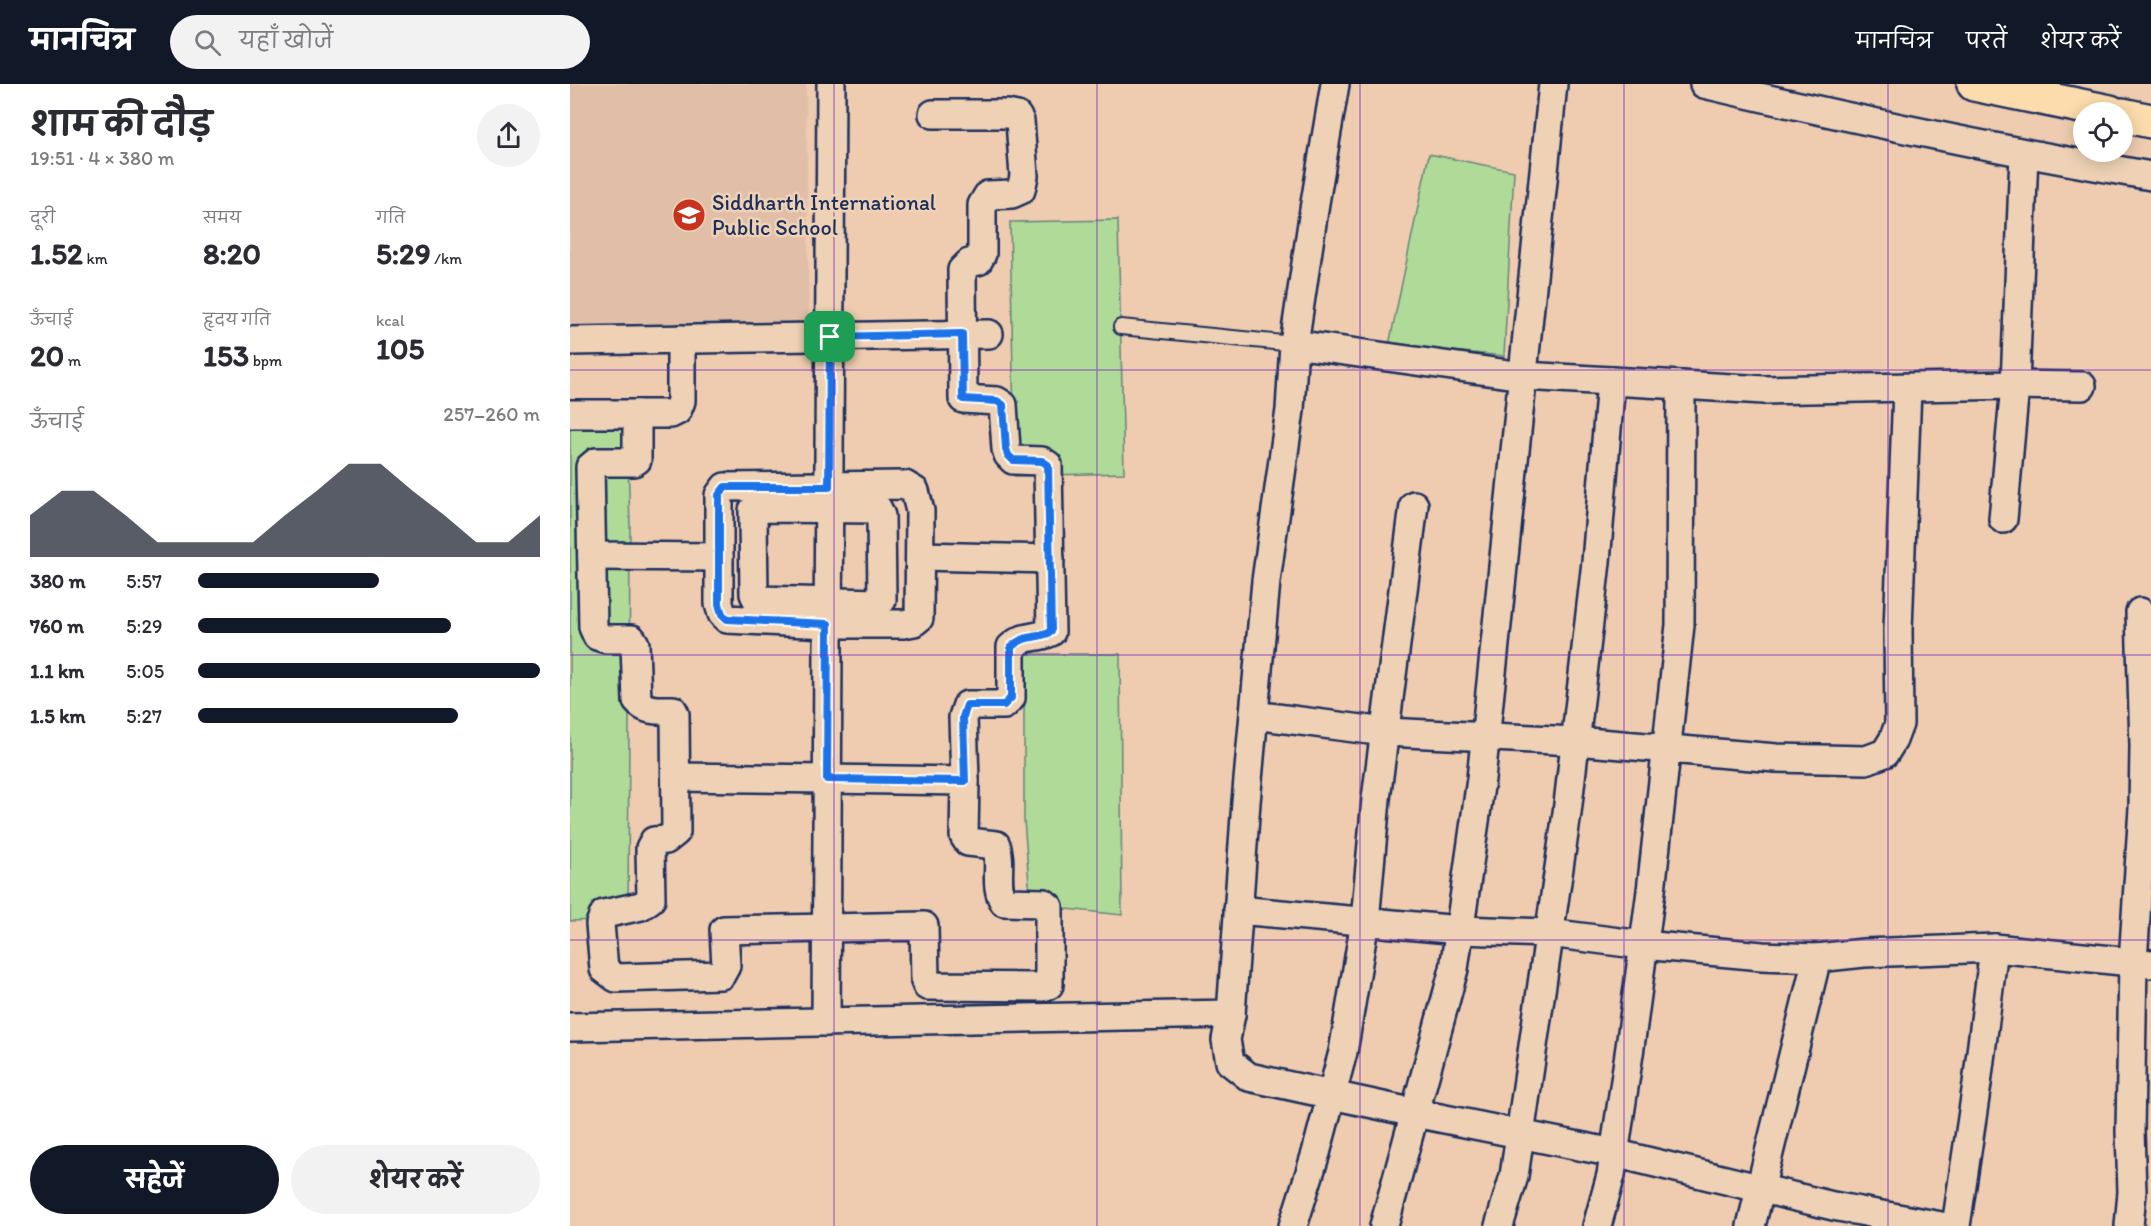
<!DOCTYPE html>
<html lang="hi">
<head>
<meta charset="utf-8">
<style>
	:root { --surface:#fff; --page:#f2f2f3; --text:#2b2b33; --muted:#7c7c81; --accent:#111827 }
	body { margin:0; font-family:Itim,"Playpen Sans Deva",sans-serif; background:var(--page); color:var(--text); height:100vh; display:flex; flex-direction:column; font-size:22px; white-space:nowrap }
	* { box-sizing:border-box; margin:0 }
	p { font-size:20px; color:var(--muted) }
	.icon { flex:none; width:33px; height:33px; fill:none; stroke:currentColor; stroke-width:2; stroke-linecap:round; stroke-linejoin:round }
	.map { position:relative; flex:1; overflow:hidden }
	.side { display:flex; flex-direction:column; background:var(--surface); width:570px }
	.side>* { flex:none }
	.tools { position:absolute; left:1503px; top:18px; display:grid; gap:12px }
	.tools a { display:grid; place-items:center; width:60px; height:60px; border-radius:50%; background:var(--surface); box-shadow:0 3px 15px #0003; font-size:30px }
	.pin { position:absolute; display:grid; place-items:center; width:51px; height:51px; color:#fff; margin:-26px; border-radius:12px; box-shadow:0 3px 9px #0006 }
	.round { display:grid; place-items:center; flex:none; width:63px; height:63px; border-radius:32px; background:var(--page) }
	.summary { display:flex; align-items:center; justify-content:space-between; height:102px; padding:0 30px }
	h1 { font-size:33px; font-weight:700; line-height:45px }
	.stats { display:grid; grid-template-columns:repeat(3,1fr); gap:9px; height:102px; padding:6px 30px }
	.stats div { display:grid; align-content:center }
	.stats b { font-size:30px; font-weight:700 }
	.stats small { font-size:16px; font-weight:400 }
	.stats p { font-size:16px }
	.chart { height:168px; padding:12px 30px }
	.chart p { display:flex; justify-content:space-between }
	.chart svg { width:100%; height:108px; margin-top:6px; fill:var(--accent); opacity:.7 }
	.cta { display:flex; gap:12px; margin-top:auto; padding:12px 30px }
	.cta a { flex:1; height:69px; border-radius:36px; background:var(--accent); color:#fff; font-size:24px; font-weight:700; line-height:69px; text-align:center }
	.cta a+a { background:var(--page); color:var(--text) }
	ul { padding:0 30px; list-style:none; font-size:20px }
	li { display:grid; grid-template-columns:96px 72px 1fr; align-items:center; height:45px }
	li i { height:15px; border-radius:8px; background:var(--accent) }
	header { display:flex; align-items:center; gap:36px; box-sizing:border-box; height:84px; padding:0 30px; background:var(--accent); color:#fff }
	header strong { font-size:28px }
	nav { display:flex; gap:33px; margin-inline-start:auto; font-size:21px }
	.search { width:420px; height:54px; background:var(--page); display:flex; align-items:center; gap:15px; box-sizing:border-box; padding:0 21px; border-radius:33px; color:var(--muted); font-size:22px }
	main { display:flex; flex:1; min-height:0 }
	.map>svg:first-child { display:block }
	.built { fill:#e1bea7 }
	.green { fill:#afda98; stroke:#65847b; stroke-width:1.5 }
	.lines { fill:none; stroke-linecap:round; stroke-linejoin:round }
	.service-casing { stroke:#1b2f5e; stroke-width:18 }
	.minor-casing { stroke:#1b2f5e; stroke-width:32 }
	.trunk-casing { stroke:#1b2f5e; stroke-width:38 }
	.service { stroke:#efd2b5; stroke-width:14 }
	.minor { stroke:#efd2b5; stroke-width:27 }
	.trunk { stroke:#fcdcac; stroke-width:33 }
	.route-casing { stroke:#fff; stroke-width:12 }
	.route { stroke:#1a73e8; stroke-width:8 }
	.grid { fill:none; stroke:#7b2cbf; stroke-width:1.5; stroke-opacity:0.55 }
	.labels { text-anchor:middle; dominant-baseline:central; stroke-width:5; stroke-linejoin:round; paint-order:stroke }
	.poi-label { font-size:22px; fill:#1b2f5e; stroke:#efd2b5; text-anchor:start }
</style>
</head>
<body>
<header>
<strong>मानचित्र</strong>
<div class="search"><svg class="icon" aria-label="search" viewBox="0 0 24 24"><circle cx="10" cy="10" r="6"/><path d="M15 15l6 6"/></svg>यहाँ खोजें</div>
<nav><a>मानचित्र</a><a>परतें</a><a>शेयर करें</a></nav>
</header>
<main>
<section class="side">
<div class="summary"><div><h1>शाम की दौड़</h1><p>19:51 · 4 × 380 m</p></div><a class="round"><svg class="icon" aria-label="share" viewBox="0 0 24 24"><path d="M12 15V3M7 8l5-5 5 5M5 13v7h14v-7"/></svg></a></div>
<div class="stats">
<div><p>दूरी</p><b>1.52<small> km</small></b></div>
<div><p>समय</p><b>8:20</b></div>
<div><p>गति</p><b>5:29<small> /km</small></b></div>
</div>
<div class="stats">
<div><p>ऊँचाई</p><b>20<small> m</small></b></div>
<div><p>हृदय गति</p><b>153<small> bpm</small></b></div>
<div><p>kcal</p><b>105</b></div>
</div>
<div class="chart"><p><span>ऊँचाई</span>257–260 m</p>
<svg viewBox="0 0 160 44" preserveAspectRatio="none"><path d="M0 44V27L10 17L20 17L30 27L40 38L50 38L60 38L70 38L80 27L90 17L100 6L110 6L120 17L130 27L140 38L150 38L160 27V44z"/></svg>
</div>
<ul>
<li><b>380 m</b>5:57<i style="width:53%"></i></li>
<li><b>760 m</b>5:29<i style="width:74%"></i></li>
<li><b>1.1 km</b>5:05<i style="width:100%"></i></li>
<li><b>1.5 km</b>5:27<i style="width:76%"></i></li>
</ul>
<div class="cta"><a>सहेजें</a><a>शेयर करें</a></div>
</section>
<div class="map">
<svg width="1581" height="1142" viewBox="0 0 1581 1142">
	<rect width="100%" height="100%" fill="#efccaf"/>
	<filter id="ink" filterUnits="userSpaceOnUse"><feTurbulence type="fractalNoise" baseFrequency=".0167" numOctaves="2"/><feDisplacementMap in="SourceGraphic" scale="12" xChannelSelector="R" yChannelSelector="G"/><feConvolveMatrix kernelMatrix="1 2 1 2 8 2 1 2 1" color-interpolation-filters="sRGB"/></filter>
	<g filter="url(#ink)">
		<polygon class="built" points="0,0 236,0 239,253 0,251"/>
		<g class="green">
			<polygon points="859,70 944,87 934,272 819,261"/>
			<polygon points="548,136 554,389 445,392 440,138"/>
			<polygon points="0,318 72,318 58,373 60,443 58,835 0,837"/>
			<polygon points="450,570 550,570 552,831 497,825 461,825 454,736 454,601"/>
		</g>
		<g class="lines">
			<g class="service-casing">
				<polyline id="service" points="551,243 724,260"/>
			</g>
			<g class="minor-casing">
				<g id="minor">
					<path d="M1134 0C1282 35 1431 66 1581 92"/>
					<polyline points="0,257 419,250"/>
					<polyline points="724,260 953,292 1111,301 1194,306 1445,301 1512,302"/>
					<polyline points="0,330 101,330 107,327 111,317 111,255"/>
					<path d="M67 330V376L64 378H26L20 383 23 543 27 552 36 555H62L65 560 67 617C76 628 91 626 103 626L105 630 106 748 96 756 84 757 80 764 81 815 71 822 34 830 30 840 34 885 46 894 151 891 156 882 154 846 354 842 355 897 357 902 473 903 479 901V823L474 819 434 818C423 801 433 779 426 761L398 758 394 752 395 697"/>
					<polygon points="335,401 345,407 350,427 349,534 344,538 333,540 258,540 157,535 152,530 149,520 149,411 155,403"/>
					<polygon points="189,424 308,425 311,432 312,516 308,519 187,516 184,510 183,433 183,426"/>
					<polyline points="1433,435 1445,301 1454,70"/>
					<polyline points="22,472 149,473"/>
					<polyline points="350,472 480,475"/>
					<polyline points="684,631 815,648 1005,657 1206,674 1296,676 1315,669 1323,656 1329,640 1328,546 1337,304"/>
					<path d="M106 693 395 697 393 633 397 621H434L441 614V563C457 549 464 556 481 548L478 381 472 377 443 376 438 371 436 365 433 321 427 317 393 315 392 186 399 179 408 177 412 170V121L418 111 442 110 451 106 454 92 450 37 447 32 437 30H363"/>
					<polyline points="668,826 890,846 979,849 1073,861 1192,872 1247,874"/>
					<polyline points="661,930 656,956 660,978 679,993 845,1029 1044,1069 1263,1122 1371,1142"/>
					<polyline points="256,938 261,0"/>
					<polyline points="0,943 661,930 676,718 696,497 720,326 724,260 745,119 765,0"/>
					<polyline points="723,1142 746,1069 773,968 795,837 806,715 844,421"/>
					<polyline points="814,1142 884,885 911,695 983,0"/>
					<polyline points="929,1142 944,1092 997,729 1026,478 1041,297"/>
					<polyline points="1027,1142 1041,1091 1060,963 1081,807 1110,541 1111,301"/>
					<polyline points="1181,1142 1247,874 1294,869 1424,864 1581,880"/>
					<polyline points="1386,1142 1407,1000 1424,864"/>
					<polyline points="1559,1142 1562,1108 1560,1047 1563,878 1573,724 1574,662 1570,528"/>
				</g>
			</g>
			<g class="trunk-casing">
				<g id="trunk">
					<polyline points="1404,0 1540,28"/>
					<polyline points="1552,31 1581,37"/>
				</g>
			</g>
			<use href="#service" class="service"/>
			<use href="#minor" class="minor"/>
			<use href="#trunk" class="trunk"/>
		</g>
	</g>
	<g class="lines" filter="url(#ink)">
		<g class="route-casing">
			<path id="route" d="M392 250 393 315 427 317 433 321 436 365 438 371 443 376 472 377 478 381 481 548C464 556 457 549 441 563V614L434 621H397L393 633 395 697 257 695 258 540 157 535 152 530 149 520V411L155 403H259L260 253Z"/>
		</g>
		<use href="#route" class="route"/>
	</g>
	<path class="grid" d="M264 0V1142M527 0V1142M790 0V1142M1054 0V1142M1318 0V1142M0 286H1581M0 571H1581M0 856H1581"/>
	<defs>
		<g id="school-disc" transform="scale(1.725)"><circle r="9.5" fill="#c8321e" stroke="#efd2b5"/><path d="M0-5L7-2L0 1L-7-2ZM-4 1L0 2.5L4 1V4Q0 6-4 4Z" fill="#fff"/></g>
	</defs>
	<g fill-rule="evenodd">
		<use href="#school-disc" x="119" y="131"/>
	</g>
	<g class="labels">
		<g class="poi-label">
			<text x="142" y="118">Siddharth International<tspan x="142" dy="25">Public School</tspan></text>
		</g>
	</g>
</svg>
<div class="tools">
<a><svg class="icon" aria-label="locate" viewBox="0 0 24 24"><circle cx="12" cy="12" r="6"/><path d="M12 2v4M12 18v4M2 12h4M18 12h4"/></svg></a>
</div>
<div class="pin" style="left:260px;top:253px;background:#1e9e55"><svg class="icon" aria-label="arrive" viewBox="0 0 24 24"><path d="M6 21V4h12l-3 4 3 4H6"/></svg></div>
</div>
</main>
</body>
</html>
